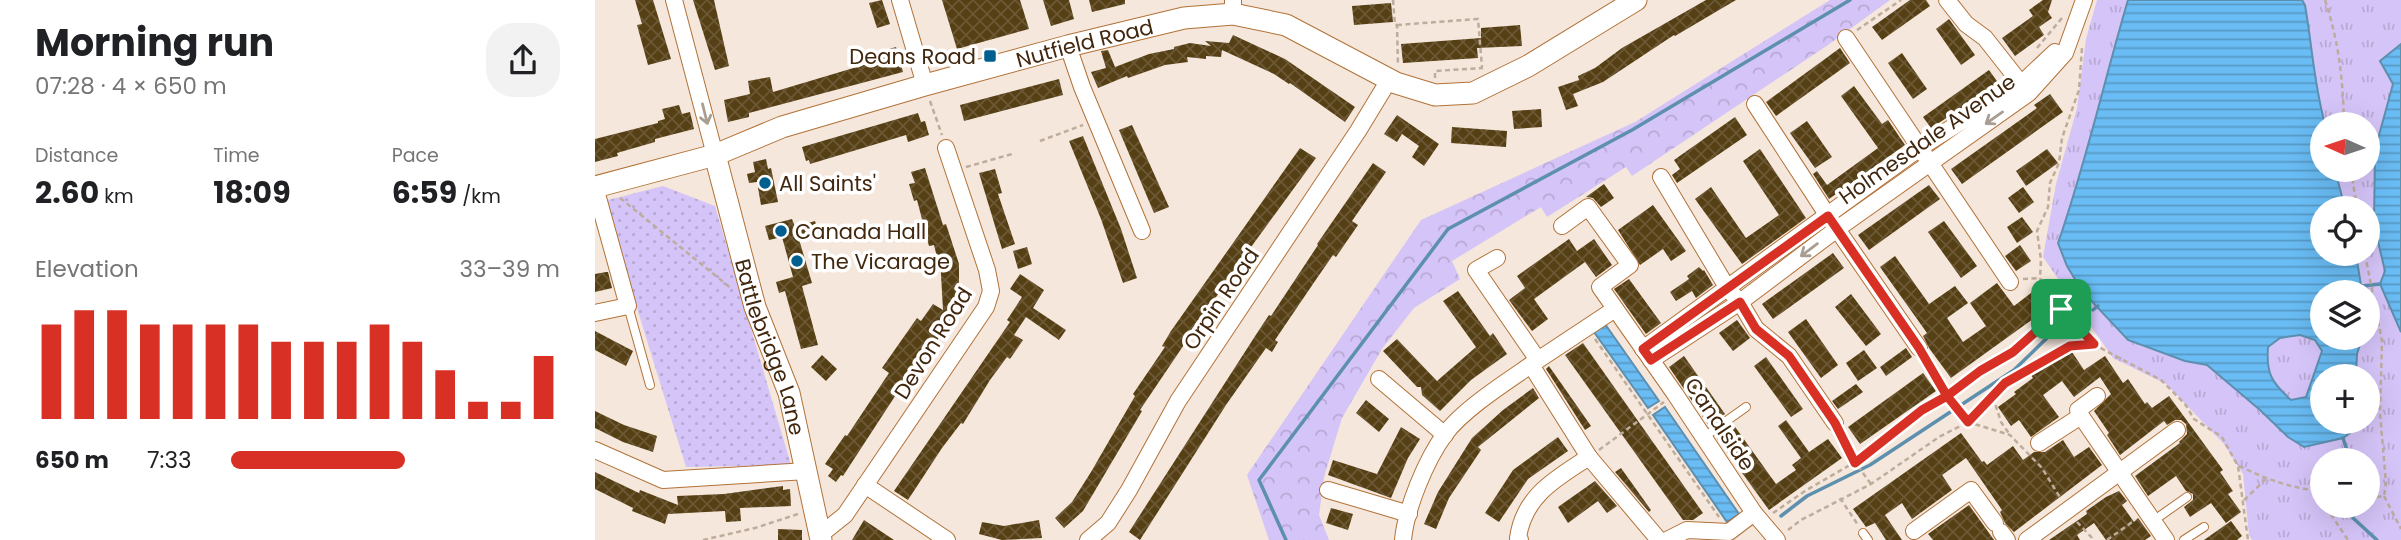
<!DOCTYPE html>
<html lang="en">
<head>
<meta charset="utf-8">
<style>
	:root { --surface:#fff; --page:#f2f2f2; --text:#202124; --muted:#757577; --accent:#d93025 }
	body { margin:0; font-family:Poppins,sans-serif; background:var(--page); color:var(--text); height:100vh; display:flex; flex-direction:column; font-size:26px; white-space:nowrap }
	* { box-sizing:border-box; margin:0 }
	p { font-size:23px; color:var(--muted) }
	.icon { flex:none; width:38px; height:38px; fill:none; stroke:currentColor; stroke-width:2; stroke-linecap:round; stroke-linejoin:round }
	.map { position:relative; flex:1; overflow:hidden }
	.panel { display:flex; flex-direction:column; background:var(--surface); width:595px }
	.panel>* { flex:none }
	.needle { width:46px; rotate:273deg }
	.controls { position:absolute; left:1715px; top:112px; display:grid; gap:14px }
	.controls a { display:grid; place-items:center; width:70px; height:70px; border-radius:50%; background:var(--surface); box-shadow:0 7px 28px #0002; font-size:35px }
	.pin { position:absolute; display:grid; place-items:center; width:60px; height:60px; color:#fff; margin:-30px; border-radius:14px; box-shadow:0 4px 10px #0006 }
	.round { display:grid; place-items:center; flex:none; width:74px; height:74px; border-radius:28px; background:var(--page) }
	.summary { display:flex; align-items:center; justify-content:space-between; height:119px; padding:0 35px }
	h1 { font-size:38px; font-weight:700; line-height:52px }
	.figures { display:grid; grid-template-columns:repeat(3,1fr); gap:10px; height:119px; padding:7px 35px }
	.figures div { display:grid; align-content:center }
	.figures b { font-size:30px; font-weight:700 }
	.figures small { font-size:19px; font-weight:400 }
	.figures p { font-size:19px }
	.chart { height:196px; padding:14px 35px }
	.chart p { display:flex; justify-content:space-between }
	.chart svg { width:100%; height:126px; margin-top:7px; stroke:var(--accent); stroke-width:6 }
	ul { padding:0 35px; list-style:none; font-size:23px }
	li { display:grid; grid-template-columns:112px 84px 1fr; align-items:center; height:52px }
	li i { height:18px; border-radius:9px; background:var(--accent) }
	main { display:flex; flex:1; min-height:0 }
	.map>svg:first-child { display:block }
	.grass { fill:url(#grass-dots) }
	.forest { fill:url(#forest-crowns) }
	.park { fill:url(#park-tufts); fill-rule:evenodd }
	.water { fill:url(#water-rules); stroke:#5d8faf; stroke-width:2; fill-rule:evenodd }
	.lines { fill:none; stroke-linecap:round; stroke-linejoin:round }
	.stream { stroke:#5d8faf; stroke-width:3.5 }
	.building { fill:url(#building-cross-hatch) }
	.lane-casing { stroke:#b27238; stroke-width:10 }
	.street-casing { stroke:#b27238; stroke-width:18 }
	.secondary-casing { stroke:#b27238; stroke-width:23 }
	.path { stroke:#beac9d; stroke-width:2.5; stroke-dasharray:5 3.5; stroke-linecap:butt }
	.lane { stroke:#fff; stroke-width:8 }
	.street { stroke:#fff; stroke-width:16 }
	.secondary { stroke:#fff; stroke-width:21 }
	.oneway { stroke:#aa9e93 }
	.route-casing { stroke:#fff; stroke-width:14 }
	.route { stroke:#d93025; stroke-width:9 }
	.poi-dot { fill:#005f8f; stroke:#fff; stroke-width:2.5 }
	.labels { text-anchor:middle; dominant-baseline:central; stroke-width:7; stroke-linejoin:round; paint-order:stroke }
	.street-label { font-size:21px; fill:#42270f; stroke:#fff }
	.poi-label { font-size:21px; fill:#42270f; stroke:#fff; text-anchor:start }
</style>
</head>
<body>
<main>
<section class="panel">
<div class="summary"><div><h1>Morning run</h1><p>07:28 · 4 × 650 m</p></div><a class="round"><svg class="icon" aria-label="share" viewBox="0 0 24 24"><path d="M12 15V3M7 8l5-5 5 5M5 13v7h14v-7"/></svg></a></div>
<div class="figures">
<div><p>Distance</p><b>2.60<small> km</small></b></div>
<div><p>Time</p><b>18:09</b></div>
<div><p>Pace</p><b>6:59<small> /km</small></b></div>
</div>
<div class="chart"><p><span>Elevation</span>33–39 m</p>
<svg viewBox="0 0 160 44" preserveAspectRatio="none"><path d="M5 44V11M15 44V6M25 44V6M35 44V11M45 44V11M55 44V11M65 44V11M75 44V17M85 44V17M95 44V17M105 44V11M115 44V17M125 44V27M135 44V38M145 44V38M155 44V22"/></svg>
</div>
<ul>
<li><b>650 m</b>7:33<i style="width:53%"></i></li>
</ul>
</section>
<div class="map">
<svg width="1806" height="540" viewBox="0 0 1806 540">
	<defs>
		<pattern id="grass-dots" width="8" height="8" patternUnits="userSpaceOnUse" patternTransform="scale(1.75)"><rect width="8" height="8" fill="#d5c4f8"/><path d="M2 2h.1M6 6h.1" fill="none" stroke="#b8a8d3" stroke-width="1.8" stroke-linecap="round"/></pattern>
		<pattern id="forest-crowns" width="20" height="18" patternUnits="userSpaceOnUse" patternTransform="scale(1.75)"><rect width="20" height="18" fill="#d5c4f8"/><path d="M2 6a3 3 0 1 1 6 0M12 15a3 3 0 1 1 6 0" fill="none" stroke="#b8a8d3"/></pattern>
		<pattern id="park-tufts" width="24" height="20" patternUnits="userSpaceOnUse" patternTransform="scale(1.75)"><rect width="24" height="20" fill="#d5c4f8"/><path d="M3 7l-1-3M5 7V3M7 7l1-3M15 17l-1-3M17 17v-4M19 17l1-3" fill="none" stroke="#b8a8d3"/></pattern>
		<pattern id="water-rules" width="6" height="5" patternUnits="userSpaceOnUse" patternTransform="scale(1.75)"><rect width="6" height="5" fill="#69bcf4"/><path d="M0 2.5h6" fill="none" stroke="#5899c4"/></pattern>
		<pattern id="building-cross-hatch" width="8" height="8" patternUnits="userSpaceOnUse" patternTransform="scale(1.75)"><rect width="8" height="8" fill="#553f14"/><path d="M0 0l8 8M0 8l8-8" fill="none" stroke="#6c5835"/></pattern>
	</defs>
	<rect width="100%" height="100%" fill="#f5e7db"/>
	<polygon class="grass" points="68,186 120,206 196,465 91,467 9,201"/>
	<polygon class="forest" points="1235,0 1295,0 1233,45 1037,176 1031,167 952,217 946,207 857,261 865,279 819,308 787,349 747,418 729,477 724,515 734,540 674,540 652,475 826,220 1040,122"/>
	<path class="park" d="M1502 0H1806V540H1657L1654 535 1648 474 1629 444 1571 384 1518 358 1448 257 1461 184 1482 108 1491 39ZM1727 124H1773V170H1727ZM1727 208H1773V254H1727ZM1727 292H1773V338H1727ZM1727 376H1773V422H1727ZM1727 460H1773V506H1727Z"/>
	<g class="water">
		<path d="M1533 0H1707L1710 5C1717 45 1719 85 1730 124H1727V170H1740L1750 208H1727V254H1761L1767 292H1727V338H1767L1762 354 1761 376H1727V422H1762V428L1748 438 1709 447 1693 437 1665 410 1612 365 1590 361 1533 340 1487 291 1472 266 1463 243C1491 163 1509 81 1533 0ZM1705 335 1720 340 1727 351 1711 397 1696 400C1676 382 1671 373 1673 347L1685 338Z"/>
		<polygon points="1806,44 1806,332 1785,284 1790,271 1779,225 1780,150 1798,84 1785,61"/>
		<polygon points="1010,324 1064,401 1053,408 999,332"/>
		<polygon points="1070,407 1144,514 1132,522 1058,415"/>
	</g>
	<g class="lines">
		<g class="stream">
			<polyline points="1767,286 1785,284"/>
			<polyline points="1498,310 1503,306"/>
			<polyline points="1748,438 1755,460"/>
			<polyline points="1758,506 1758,518 1782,540"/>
			<polyline points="1186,516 1212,496 1275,465 1419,370 1453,337 1471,325"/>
			<polyline points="691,540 664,480 853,229 1037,130 1255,0"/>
		</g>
	</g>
	<g class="building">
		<polygon points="40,0 58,0 76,59 53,65 42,25 47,24"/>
		<polygon points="98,0 119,0 134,66 120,70"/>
		<polygon points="287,0 295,24 282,28 274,3"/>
		<polygon points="347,0 425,0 434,29 362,49"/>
		<polygon points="448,0 474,0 479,19 456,26"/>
		<polygon points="494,0 530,0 530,4 497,12"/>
		<polygon points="1111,0 1141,0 1080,36 1079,35 1008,82 978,94 983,106 971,110 963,87 984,80 983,76 1000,68 1027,48"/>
		<polygon points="1315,0 1331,0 1335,6 1287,40 1277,27"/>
		<polygon points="1448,0 1457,0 1453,12 1457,18 1444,27 1449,35 1420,56 1407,38 1438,16 1434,10"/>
		<polygon points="796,3 798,22 759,25 757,6"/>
		<polygon points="1354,19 1380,55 1366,65 1341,29"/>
		<polygon points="925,25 927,46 882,48 883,58 808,63 806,44 886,38 886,28"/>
		<polygon points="638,35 690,59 760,107 750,122 695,83 694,84 679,74 627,50 626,57 611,56 611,59 592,57 593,62 570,65 533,78 532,76 503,88 496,72 511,68 506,51 513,50 520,67 554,54 579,49 579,47 595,43 616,46 610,41 634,43"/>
		<polygon points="301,47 308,72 154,113 154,117 133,122 129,100 155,94 153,81 175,77 178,92 282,61 280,53"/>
		<polygon points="1245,48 1255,63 1181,116 1171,102"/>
		<polygon points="1307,53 1332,89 1318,99 1293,63"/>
		<polygon points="1394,70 1404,84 1336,128 1328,117"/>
		<polygon points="464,79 468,95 369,121 365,105"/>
		<polygon points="1259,86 1287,124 1293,120 1310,145 1234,199 1218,174 1222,171 1232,185 1283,148 1246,96"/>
		<polygon points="1455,94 1468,112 1367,184 1356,169 1442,108 1439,105"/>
		<polygon points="84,105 87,114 95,112 99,129 60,139 60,142 22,153 23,156 0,162 0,139 63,123 63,121 70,119 67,109"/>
		<polygon points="946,109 947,127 919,129 917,111"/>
		<polygon points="323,113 326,122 330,121 334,135 313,142 311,135 215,164 214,160 211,161 207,147"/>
		<polygon points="802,115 844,144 829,166 817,157 824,146 807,134 802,142 789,134"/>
		<polygon points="1140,117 1152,135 1082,183 1077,175 1085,169 1079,160"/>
		<polygon points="1212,121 1237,157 1220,168 1195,133"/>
		<polygon points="537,125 574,207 559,213 524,130"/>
		<polygon points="857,127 912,131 911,147 856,143"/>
		<polygon points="488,136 526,229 542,278 528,283 506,219 474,141"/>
		<polygon points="705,148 721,158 640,269 545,410 547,411 488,511 469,528 460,518 477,502 496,472 540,396 538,394 570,347 567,346 576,331"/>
		<polygon points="1165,149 1211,218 1147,264 1100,199 1116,187 1151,238 1184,215 1148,161"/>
		<polygon points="1452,149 1463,163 1431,186 1421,171"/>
		<polygon points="171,159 173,169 176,168 183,202 166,205 162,182 154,183 152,174 160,172 158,162"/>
		<polygon points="778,163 791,172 757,221 763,225 741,257 738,255 720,281 680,340 683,342 677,352 671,348 631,405 545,540 534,532 664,330 674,315 676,316 723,245 722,244"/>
		<polygon points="330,168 348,225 351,224 364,264 364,291 368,292 365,307 359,305 352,335 348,335 348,331 311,390 306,387 248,476 246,475 241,482 233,476 238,469 230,464 250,435 252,436 294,373 287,368 322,318 326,321 338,304 348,310 345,257 342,257 339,245 334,246 322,200 319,201 314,184 320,183 316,172"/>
		<polygon points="400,169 407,193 403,194 420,244 407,249 384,173"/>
		<polygon points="1009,184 1019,198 1006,207 998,198 991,197"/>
		<polygon points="1334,185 1345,199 1274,250 1263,235"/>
		<polygon points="1428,187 1439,202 1424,213 1413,198"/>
		<polygon points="1058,205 1091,251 1076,261 1068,249 1045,265 1023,230"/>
		<polygon points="1427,217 1438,232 1422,243 1412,227"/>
		<polygon points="197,219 200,227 220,221 223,231 203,236 217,283 207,286 223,345 206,349 190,291 184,293 181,282 198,277 187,237 174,240 170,226"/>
		<polygon points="1349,221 1382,266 1366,278 1333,232"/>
		<polygon points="974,239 982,251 999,239 1017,265 1001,277 990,262 939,299 953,319 937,331 914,300 930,288 922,276"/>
		<polygon points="1425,245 1436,261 1421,271 1410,256"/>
		<polygon points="432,247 437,264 423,269 418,251"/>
		<polygon points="1238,253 1249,268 1178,319 1167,304"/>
		<polygon points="1300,256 1334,304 1360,286 1373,303 1352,318 1368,342 1391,326 1375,303 1402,283 1419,306 1436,293 1449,311 1356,378 1334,348 1328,336 1332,333 1285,267"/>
		<polygon points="1104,267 1108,271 1109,270 1118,285 1101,298 1097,291 1081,301 1075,292 1094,279 1092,276"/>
		<polygon points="11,272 13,272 17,288 0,292 0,274"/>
		<polygon points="425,274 449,290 438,308 471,330 464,340 431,317 419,335 428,340 415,359 412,357 395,380 368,424 366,423 347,448 313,500 299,491 415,322 412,320 427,297 415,289"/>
		<polygon points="1034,279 1066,323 1051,334 1019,289"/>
		<polygon points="863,291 895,336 898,333 912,354 876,380 845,411 827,395 826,387 822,387 788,351 802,339 842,381 881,347 848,301"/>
		<polygon points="1256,294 1286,334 1271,346 1240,307"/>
		<polygon points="1211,319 1243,365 1226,378 1193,332"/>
		<polygon points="1142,320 1155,338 1138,351 1124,333"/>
		<polygon points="0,331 38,351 31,366 0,350"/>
		<polygon points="988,343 1108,513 1098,520 1088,520 970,355"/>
		<polygon points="1311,348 1317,357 1291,376 1285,367"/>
		<polygon points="1475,349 1489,370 1510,356 1528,383 1533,379 1550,404 1552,402 1557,408 1574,396 1628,470 1625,472 1638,491 1633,494 1646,512 1631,523 1616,503 1595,517 1589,507 1598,500 1598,494 1591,491 1581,476 1553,496 1540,476 1585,443 1584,442 1592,434 1591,424 1586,420 1580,420 1572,425 1569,421 1525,455 1512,435 1514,433 1499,411 1516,394 1505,377 1479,397 1467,381 1448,395 1464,417 1436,437 1424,420 1416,426 1403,407 1421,394 1419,392 1438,378 1436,375"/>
		<polygon points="1269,350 1282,368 1263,381 1251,363"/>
		<polygon points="227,355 242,369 231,381 216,367"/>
		<polygon points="1089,356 1130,414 1114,426 1074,367"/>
		<polygon points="1171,357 1208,409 1196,417 1159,366"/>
		<polygon points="954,366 996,426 990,430 951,369"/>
		<polygon points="1328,373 1341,391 1265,444 1253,427"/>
		<polygon points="1261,384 1268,392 1243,409 1237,401"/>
		<polygon points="938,388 944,398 883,447 886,450 854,498 841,529 829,524 843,492 877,438 908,410"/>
		<polygon points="771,400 794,419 784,432 761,413"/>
		<polygon points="0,411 29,425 62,436 58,452 28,442 0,428"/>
		<polygon points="1191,420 1214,452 1233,439 1247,458 1174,510 1121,437 1138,424 1181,484 1201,470 1197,465 1206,458 1183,426"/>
		<polygon points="806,427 825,439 813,458 796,498 733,475 738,460 782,474"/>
		<polygon points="1366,433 1387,462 1389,461 1392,465 1418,446 1428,460 1439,452 1450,452 1468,440 1479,457 1494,447 1507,465 1419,532 1410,523 1405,512 1407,510 1371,458 1347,475 1357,490 1317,519 1307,503 1290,515 1307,540 1291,540 1280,523 1271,527 1258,509"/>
		<polygon points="963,437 973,451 933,479 904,522 890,513 918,470"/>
		<polygon points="1026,468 1056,510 1054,512 1020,472"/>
		<polygon points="0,472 44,493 45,490 83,505 82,496 129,494 188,486 188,490 195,489 196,506 145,508 146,521 131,522 130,511 73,514 70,524 37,511 38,508 0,489"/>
		<polygon points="1000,481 1022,506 1012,513 1003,501 973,523 963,507"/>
		<polygon points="1524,491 1532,501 1527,505 1539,522 1543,518 1556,536 1550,540 1511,540 1499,523 1482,535 1485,540 1454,540 1492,514 1491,511 1511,497"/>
		<polygon points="1374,505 1399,540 1338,540 1333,534"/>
		<polygon points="736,508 758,514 753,530 731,523"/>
		<polygon points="269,520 299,540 257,540"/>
		<polygon points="444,520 447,538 407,540 384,534 387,522 409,526"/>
		<polygon points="1636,521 1647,536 1642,540 1609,540"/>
		<polygon points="183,529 207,530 207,540 183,540"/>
	</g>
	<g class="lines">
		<g class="lane-casing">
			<g id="lane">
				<polyline points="33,306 55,385"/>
				<polyline points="1109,437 1151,407"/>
				<polyline points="1558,521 1592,497"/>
				<polyline points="1268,533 1273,540"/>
				<polyline points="1589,540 1609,527"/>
			</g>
		</g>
		<g class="street-casing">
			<g id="street">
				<polyline points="79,0 120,155"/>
				<polyline points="305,0 330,85"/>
				<polyline points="638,0 638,14"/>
				<polyline points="1352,0 1371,24 1390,38 1431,90"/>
				<polyline points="1251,38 1415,282"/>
				<polyline points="473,46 487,87 547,231"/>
				<polyline points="1160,104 1233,216 1324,348"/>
				<polyline points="1066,177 1133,289 1145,302 1161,329 1194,356 1240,423"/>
				<polyline points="967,226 993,207 1035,265 1005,287 1080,394 1159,513 1182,540"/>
				<polyline points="902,258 881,270 943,360 1020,309"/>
				<polyline points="0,313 33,306 0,187"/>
				<polyline points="1048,349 1326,147 1426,84 1460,52"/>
				<polyline points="1056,360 1145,302 1242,229 1434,93 1470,53 1489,0"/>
				<polyline points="936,365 994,457 1064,540"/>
				<polyline points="784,379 850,435"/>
				<polyline points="1486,416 1483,410 1502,396"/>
				<polyline points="1444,443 1486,416 1571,540"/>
				<polyline points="0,450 68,480 212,471"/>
				<polyline points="270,485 352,540"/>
				<polyline points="733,490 814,514"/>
				<polyline points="1319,531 1376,490 1400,523"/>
				<polyline points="1406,532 1412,540"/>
				<polyline points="225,535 250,515 391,307 396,291 392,270 351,148"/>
				<polyline points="493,540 513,523 534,490 583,401 763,131 794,80"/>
				<path d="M808 540C811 508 831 460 850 434 869 408 916 379 943 360"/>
				<path d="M925 540 923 538C929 495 962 478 994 457"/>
				<polyline points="1072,540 1092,530 1134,532 1159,513"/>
				<polyline points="1432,540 1582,430"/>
			</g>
		</g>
		<g class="secondary-casing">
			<g id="secondary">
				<path id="s1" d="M120 155 160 307 194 393 226 540"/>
				<path id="s2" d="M0 187 120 155 187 127 330 85 473 46 589 18 638 14 691 25 801 83 840 95 878 93 933 66 1041 0"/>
			</g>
		</g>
		<g class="path">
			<polyline points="798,0 800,25 802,25 803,66"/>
			<path d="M1730 0C1744 43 1748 79 1749 124"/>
			<polyline points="802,25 883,19 887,67"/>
			<polyline points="1262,30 1306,0"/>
			<polyline points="1442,48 1467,18"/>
			<polyline points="840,78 840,71 888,68"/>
			<polyline points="335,101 347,135"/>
			<polyline points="445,141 488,125"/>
			<polyline points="371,167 417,154"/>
			<polyline points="1756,170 1762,208"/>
			<polyline points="25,198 137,289"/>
			<polyline points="1770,254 1787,341 1785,413 1791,483 1789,496 1773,498"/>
			<polyline points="1428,279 1445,278"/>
			<polyline points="1000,339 1124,517"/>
			<polyline points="1498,344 1566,380 1590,404 1599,419 1627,437 1643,466 1653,540"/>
			<polyline points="1330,358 1352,396 1373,422 1415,435 1447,468 1466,499"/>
			<polyline points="1398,397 1406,422 1415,435"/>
			<polyline points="1247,436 1260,462 1276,484"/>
			<polyline points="1004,450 1069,402"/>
			<path d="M1644 466C1671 479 1698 489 1727 491"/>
			<polyline points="1789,496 1806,529"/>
			<polyline points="1245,498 1263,525"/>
			<polyline points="1649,500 1671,479"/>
			<polyline points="1735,506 1735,513 1753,540"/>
			<polyline points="1178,513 1210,491 1260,462 1327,410 1352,396 1385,371 1418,352 1466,309"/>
			<polyline points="1482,522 1499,540"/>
			<polyline points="1193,530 1206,520 1276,484 1344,437 1373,422 1411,383 1475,346 1498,344 1450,290 1445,278 1446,260 1442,231 1453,207 1455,183 1464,163 1467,138 1484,90 1487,48"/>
			<polyline points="108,540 160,528 203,514"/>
			<polyline points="1512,540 1540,520"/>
		</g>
		<use href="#lane" class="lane"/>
		<use href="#street" class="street"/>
		<use href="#secondary" class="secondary"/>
	</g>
	<defs><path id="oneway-shaft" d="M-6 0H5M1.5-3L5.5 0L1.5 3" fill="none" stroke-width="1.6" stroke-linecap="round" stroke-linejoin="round" transform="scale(1.75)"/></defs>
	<g class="oneway">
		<use href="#oneway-shaft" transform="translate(110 114) rotate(76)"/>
		<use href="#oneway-shaft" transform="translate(1399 118) rotate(145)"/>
		<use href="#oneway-shaft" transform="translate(1214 250) rotate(143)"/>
	</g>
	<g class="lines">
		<g class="route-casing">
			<polyline id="route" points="1466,309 1418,352 1385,371 1352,396 1327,410 1260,463 1240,423 1194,356 1161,329 1145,302 1056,360 1048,349 1233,216 1324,348 1352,396 1373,422 1410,383 1475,346 1499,344 1466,309"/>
		</g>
		<use href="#route" class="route"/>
	</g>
	<g class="poi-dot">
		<rect x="388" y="49" width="14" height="14" rx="3.5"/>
		<circle cx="170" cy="183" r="7"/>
		<circle cx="186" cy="231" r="7"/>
		<circle cx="202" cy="261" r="7"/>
	</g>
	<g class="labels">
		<g class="street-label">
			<text stroke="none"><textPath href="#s2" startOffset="511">Nutfield Road</textPath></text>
			<text transform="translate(1332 139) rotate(-35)">Holmesdale Avenue</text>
			<text transform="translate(626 299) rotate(-56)">Orpin Road</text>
			<text transform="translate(338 343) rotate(-58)">Devon Road</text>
			<text stroke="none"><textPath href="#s1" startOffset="200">Battlebridge Lane</textPath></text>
			<text transform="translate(1125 424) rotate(56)">Canalside</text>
		</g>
		<g class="poi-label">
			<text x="381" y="56" text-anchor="end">Deans Road</text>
			<text x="184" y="183">All Saints'</text>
			<text x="200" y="231">Canada Hall</text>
			<text x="216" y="261">The Vicarage</text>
		</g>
	</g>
</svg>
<div class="controls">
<a><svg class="needle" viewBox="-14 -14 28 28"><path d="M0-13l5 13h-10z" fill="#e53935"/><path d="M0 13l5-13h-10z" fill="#757577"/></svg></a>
<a><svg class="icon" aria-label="locate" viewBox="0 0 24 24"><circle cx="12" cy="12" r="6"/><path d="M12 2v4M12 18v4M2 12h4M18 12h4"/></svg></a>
<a><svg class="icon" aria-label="layers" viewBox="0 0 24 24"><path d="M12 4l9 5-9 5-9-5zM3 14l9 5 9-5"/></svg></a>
<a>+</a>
<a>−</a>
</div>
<div class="pin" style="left:1466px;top:309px;background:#1e9e55"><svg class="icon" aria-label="arrive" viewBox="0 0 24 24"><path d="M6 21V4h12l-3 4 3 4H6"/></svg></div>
</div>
</main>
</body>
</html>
